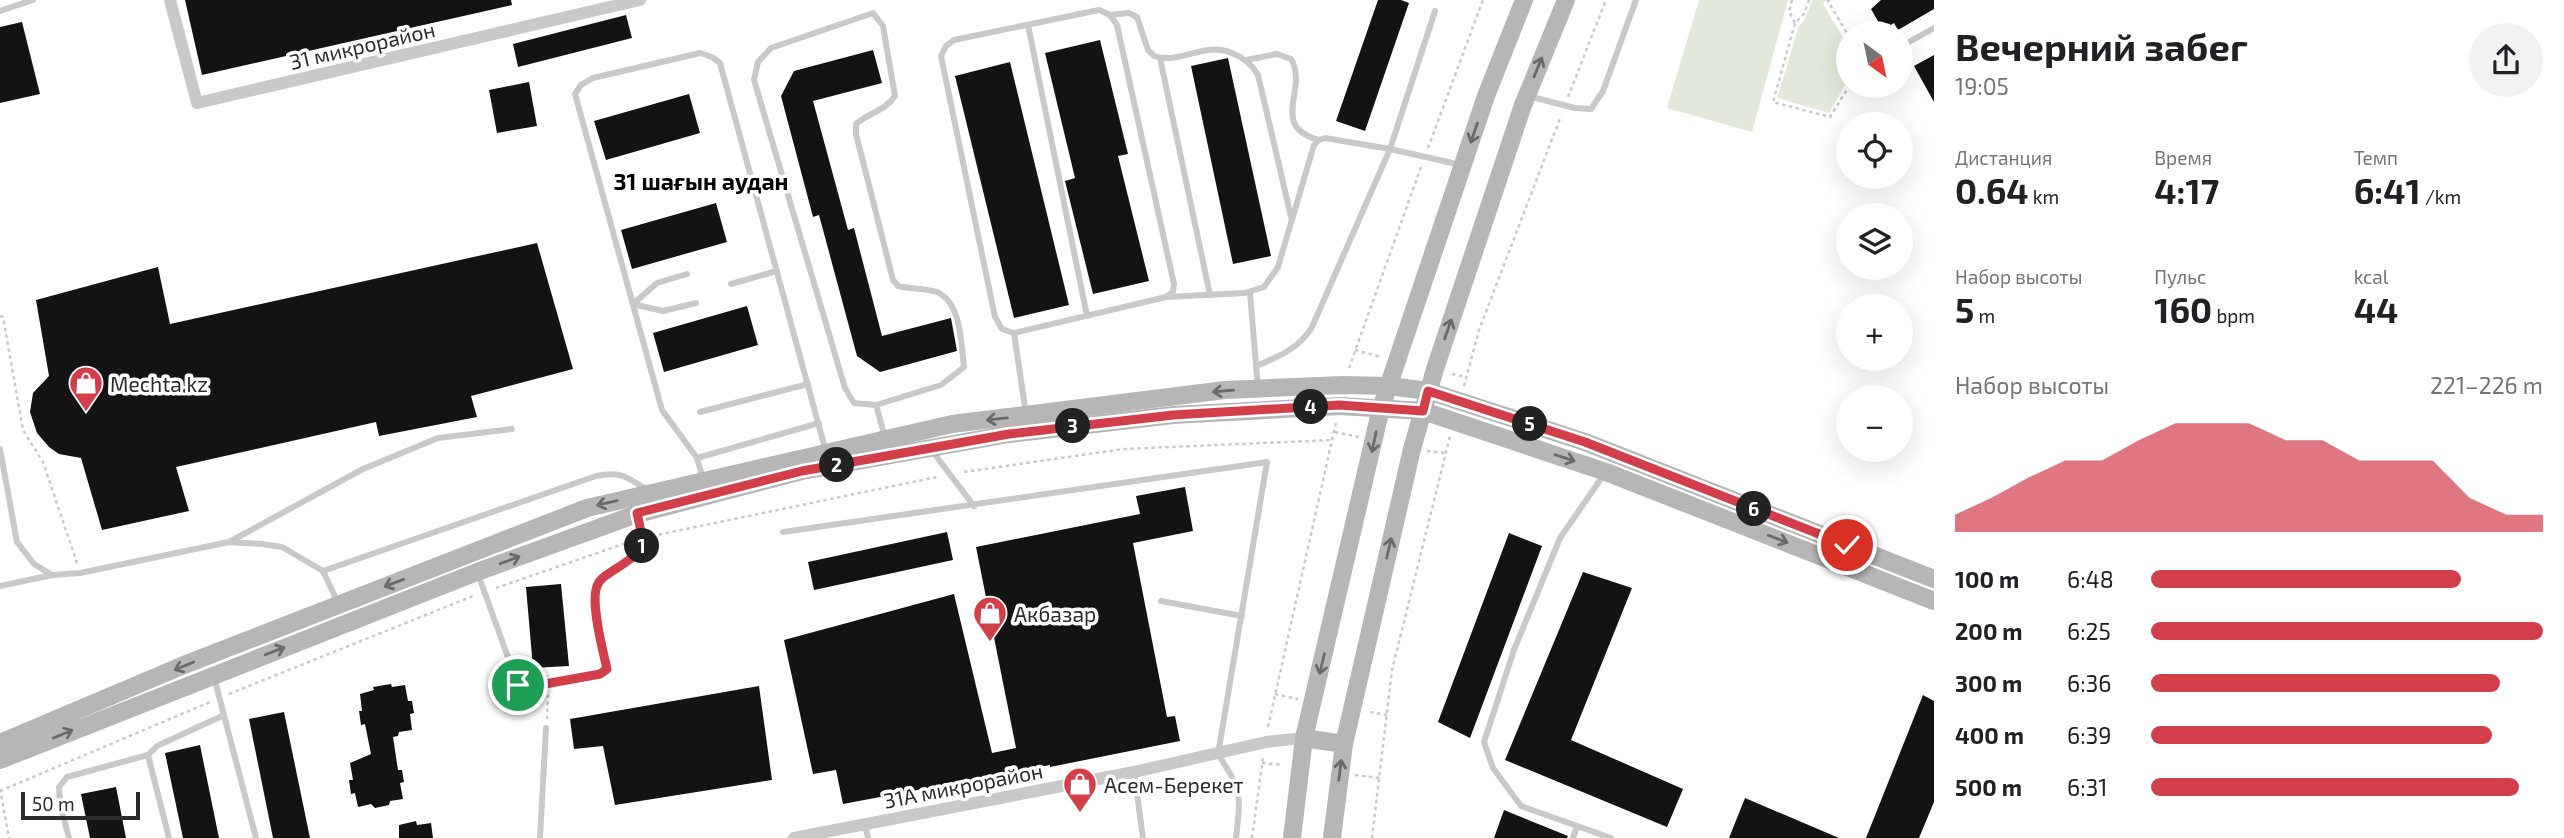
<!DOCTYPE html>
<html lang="ru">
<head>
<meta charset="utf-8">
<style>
	:root { --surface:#fff; --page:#f2f2f2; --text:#202124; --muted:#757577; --accent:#d33e4b }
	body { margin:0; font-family:"Exo 2",sans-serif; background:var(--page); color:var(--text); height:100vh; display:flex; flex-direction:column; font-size:26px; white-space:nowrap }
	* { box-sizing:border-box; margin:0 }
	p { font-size:23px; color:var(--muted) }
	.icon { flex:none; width:38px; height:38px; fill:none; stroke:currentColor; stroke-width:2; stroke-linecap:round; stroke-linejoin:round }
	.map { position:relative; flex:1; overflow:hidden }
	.panel { display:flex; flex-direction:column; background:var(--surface); width:630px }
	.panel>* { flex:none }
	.needle { width:46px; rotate:147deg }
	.buttons { position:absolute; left:1836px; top:21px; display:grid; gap:14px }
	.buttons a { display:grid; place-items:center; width:77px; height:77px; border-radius:50%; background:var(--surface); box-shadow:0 7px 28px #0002; font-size:35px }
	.scale { position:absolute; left:21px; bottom:18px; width:119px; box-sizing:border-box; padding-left:7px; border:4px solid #2c2c2c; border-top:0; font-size:19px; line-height:24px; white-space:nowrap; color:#2c2c2c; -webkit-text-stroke:5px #fff; paint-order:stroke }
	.pin { position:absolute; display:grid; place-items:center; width:60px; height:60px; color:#fff; margin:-30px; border:4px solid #fff; border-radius:50%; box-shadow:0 2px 7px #0007 }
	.km { position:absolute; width:35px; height:35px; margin:-18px; border-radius:50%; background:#222; color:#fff; font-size:19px; line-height:35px; text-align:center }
	.round { display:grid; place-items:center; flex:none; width:74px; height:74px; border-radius:37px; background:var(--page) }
	.headline { display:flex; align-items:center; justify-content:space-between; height:119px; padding:0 21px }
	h1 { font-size:38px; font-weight:700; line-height:52px }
	.metrics { display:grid; grid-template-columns:repeat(3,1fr); gap:10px; height:119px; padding:7px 21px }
	.metrics div { display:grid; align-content:center }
	.metrics b { font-size:35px; font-weight:700 }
	.metrics small { font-size:19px; font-weight:400 }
	.metrics p { font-size:19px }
	.chart { height:196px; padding:14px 21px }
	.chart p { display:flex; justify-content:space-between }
	.chart svg { width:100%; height:126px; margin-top:7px; fill:var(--accent); opacity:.7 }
	ul { padding:0 21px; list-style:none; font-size:23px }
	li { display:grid; grid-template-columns:112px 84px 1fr; align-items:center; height:52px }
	li i { height:18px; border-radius:9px; background:var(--accent) }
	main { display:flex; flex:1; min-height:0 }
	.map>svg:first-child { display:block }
	.green { fill:#e2e9db }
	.building { fill:#131313 }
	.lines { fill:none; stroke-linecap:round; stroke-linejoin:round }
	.path { stroke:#c9c9c9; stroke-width:2.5; stroke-dasharray:3.5 3.5; stroke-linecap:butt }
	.lane { stroke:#c9c9c9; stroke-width:6 }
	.street { stroke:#c9c9c9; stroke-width:12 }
	.secondary { stroke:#b6b6b6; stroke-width:18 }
	.oneway { stroke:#6a6a6a }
	.route-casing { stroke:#fff; stroke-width:14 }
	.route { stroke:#d33e4b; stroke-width:9 }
	.labels { text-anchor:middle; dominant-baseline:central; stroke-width:7; stroke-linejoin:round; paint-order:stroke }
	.street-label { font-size:21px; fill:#2c2c2c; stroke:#fff }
	.poi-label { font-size:21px; fill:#2c2c2c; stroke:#fff; text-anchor:start }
	.neighbourhood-label { font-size:23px; font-weight:bold; fill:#000; stroke:#fff }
</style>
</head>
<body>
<main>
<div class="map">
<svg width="1934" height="838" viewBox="0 0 1934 838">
	<rect width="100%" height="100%" fill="#fff"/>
	<g class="green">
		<polygon points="1699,0 1788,0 1752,132 1667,108"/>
		<polygon points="1813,0 1827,0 1823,4 1848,46 1848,80 1829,113 1777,98 1799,26 1804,20"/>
	</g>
	<g class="building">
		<polygon points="185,0 511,0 512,5 202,75"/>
		<polygon points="1378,0 1401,0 1409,3 1365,131 1336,121"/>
		<polygon points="1881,0 1934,0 1934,9 1898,30 1894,23 1883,30 1871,9"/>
		<polygon points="626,15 632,38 518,67 513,44"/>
		<polygon points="22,22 40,94 0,103 0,27"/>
		<polygon points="1100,40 1128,154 1118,156 1149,281 1093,294 1065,181 1075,178 1045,53"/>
		<polygon points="873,50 882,83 813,101 848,230 854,228 882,336 951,318 957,351 880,372 857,356 819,215 813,217 781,96 794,71"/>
		<polygon points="1934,55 1934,102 1914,66"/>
		<polygon points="1228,58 1271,256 1233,264 1191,66"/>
		<polygon points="1010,62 1069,305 1014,318 955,76"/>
		<polygon points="529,82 537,126 497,133 489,90"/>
		<polygon points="689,94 700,133 606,160 594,121"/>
		<polygon points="716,203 727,242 632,269 621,230"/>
		<polygon points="537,243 573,369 471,396 477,417 379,436 376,422 176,467 189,511 102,530 81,458 59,454 49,447 37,433 30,412 33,393 49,376 36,300 158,267 170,324"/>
		<polygon points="747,306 758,345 664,372 653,333"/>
		<polygon points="1185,487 1193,531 1133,543 1167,717 1175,716 1180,741 1050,767 1050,765 843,804 836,770 813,774 784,640 954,594 992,753 1016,748 976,547 1140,514 1136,496"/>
		<polygon points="947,532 953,560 814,590 808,562"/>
		<polygon points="1509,533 1542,546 1470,738 1438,722"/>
		<polygon points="1583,572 1632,588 1571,740 1683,789 1667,827 1505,760"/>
		<polygon points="561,584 569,666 533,668 526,587"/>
		<polygon points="391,684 392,687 405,685 408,701 412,701 414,713 410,714 412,730 399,732 398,736 393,737 398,770 402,770 404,782 400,783 403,799 390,801 389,805 375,808 371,804 358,807 355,793 351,794 349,780 353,780 350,763 371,754 365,724 361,725 359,711 362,711 360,694 374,690 373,687"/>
		<polygon points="759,686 772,780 615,805 603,746 574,749 570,719"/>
		<polygon points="1923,695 1934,701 1934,802 1919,838 1866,838"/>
		<polygon points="284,712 310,838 273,838 249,719"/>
		<polygon points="200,745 219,838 183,838 165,753"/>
		<polygon points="116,787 126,838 90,838 81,794"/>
		<polygon points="1745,798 1839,838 1729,838"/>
		<polygon points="1504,810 1568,836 1567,838 1494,838"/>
		<polygon points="416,821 417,825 431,823 433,838 399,838 399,825"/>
	</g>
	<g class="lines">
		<g class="path">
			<polyline points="1792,0 1789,11 1795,23"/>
			<polyline points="1809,0 1804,14 1795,23 1773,102 1830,117 1849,86"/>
			<polyline points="1830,0 1828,1 1848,35"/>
			<polyline points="1568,97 1606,0"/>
			<polyline points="1428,148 1483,0"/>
			<polyline points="0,316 3,317 23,430 43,462 77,563"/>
			<polyline points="1355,350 1381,357"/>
			<polyline points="1349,368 1421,167"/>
			<polyline points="1452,374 1466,377"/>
			<polyline points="1464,386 1479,330 1561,116"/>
			<polyline points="1335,432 1359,437"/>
			<polyline points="1427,451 1445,453"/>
			<polyline points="964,472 1124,449 1333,440"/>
			<polyline points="652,536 937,477"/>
			<polyline points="496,588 632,541"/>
			<polyline points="229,694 473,596"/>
			<polyline points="1275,694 1298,699"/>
			<polyline points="1370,712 1387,715"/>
			<polyline points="547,719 548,694"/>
			<polyline points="1268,727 1336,422"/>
			<polyline points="1262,763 1283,765"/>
			<polyline points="1355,775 1380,778"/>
			<polyline points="0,789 9,838"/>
			<polyline points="0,791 210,702"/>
			<polyline points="1252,838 1263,757"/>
			<polyline points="1372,838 1392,670 1450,436"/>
		</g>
		<g class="lane">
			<polygon points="1099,10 1110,15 1117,25 1174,284 1173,292 1166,297 1014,333 1002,329 995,317 941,56 946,46 954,40"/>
			<polyline points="0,11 33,0"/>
			<path d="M873 13 883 26 895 96C885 111 868 113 856 124V134L893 280 898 286C910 289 926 288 937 292 962 303 961 345 964 367L941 385 876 405 854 403 845 388 754 80 758 62 771 48Z"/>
			<path d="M1110 15 1129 13 1137 17 1148 50 1154 56C1180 65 1204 41 1232 53 1244 58 1252 64 1258 75L1292 221"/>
			<polyline points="1028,25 1087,316"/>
			<polyline points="1900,47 1934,28"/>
			<polyline points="1160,58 1210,295"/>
			<path d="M1246 60 1277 54 1291 59C1309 89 1268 126 1319 140"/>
			<polyline points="1528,96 1575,108 1591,109 1603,91 1636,0"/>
			<polyline points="687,274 657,283 633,304 663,311 696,303"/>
			<polyline points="731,284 777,271"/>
			<polyline points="1250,293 1258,388"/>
			<polyline points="1167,297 1245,293 1264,287 1278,267 1314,145 1319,140 1325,138 1390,149 1461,165"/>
			<polyline points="1014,333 1026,414"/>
			<path d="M1256 366C1278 357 1300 348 1312 327L1390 149 1435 11"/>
			<polyline points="876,405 885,437"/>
			<polyline points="700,412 808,384"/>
			<polyline points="0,449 17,542 34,564 52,575"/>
			<polyline points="933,452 974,506"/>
			<polyline points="697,458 819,423"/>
			<polyline points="1605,473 1560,538 1514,650 1484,742 1493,768 1521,806 1611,838"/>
			<polyline points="703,479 697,458 662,410 575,94 581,85 593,78 700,53 712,57 720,63 826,452"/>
			<path d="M783 532 1267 462 1218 754C1242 792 1241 794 1236 838"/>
			<polyline points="231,541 363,469 438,438 512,429"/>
			<path d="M323 571 596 476C621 471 627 477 647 490"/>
			<path d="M478 574 518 685 523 688 599 674 607 669C603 649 591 606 596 588 603 565 644 566 643 538 642 531 639 523 638 516"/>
			<polyline points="0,586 52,575 80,573 229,542 262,544 282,547 323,571 338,603"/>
			<polyline points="1161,601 1242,616"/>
			<polyline points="214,677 256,838"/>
			<polyline points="1134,772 1143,838"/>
			<polyline points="865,825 868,838"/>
			<polyline points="69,838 60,804 59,787 67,777 148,755"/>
			<polyline points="169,838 148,755 157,746 224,715"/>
			<polyline points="540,838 546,728"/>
			<polyline points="1573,838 1577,826"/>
		</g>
		<g class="street">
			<polyline points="170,0 197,103 640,0"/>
			<polyline points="794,838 1134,772 1266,742 1304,738"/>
		</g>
		<g class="secondary">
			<polyline points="1304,738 1344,744"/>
			<polyline points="0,743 184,665 587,508 952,424 1225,390 1343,385 1389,386 1428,391 1585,442 1934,579"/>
			<polyline points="0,760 477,572 637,514 802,471 1009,434 1173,415 1340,406 1423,411 1606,472 1934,601"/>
			<polyline points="1292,838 1304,738 1381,408 1486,96 1524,0"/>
			<polyline points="1332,838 1344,744 1412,449 1435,369 1523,105 1566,0"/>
		</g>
	</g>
	<defs><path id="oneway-shaft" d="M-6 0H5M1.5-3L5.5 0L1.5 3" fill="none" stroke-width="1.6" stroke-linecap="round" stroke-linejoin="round" transform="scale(1.75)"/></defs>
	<g class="oneway">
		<use href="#oneway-shaft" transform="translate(1538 67) rotate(-68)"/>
		<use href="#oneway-shaft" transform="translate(1474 133) rotate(109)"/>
		<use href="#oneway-shaft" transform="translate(1448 329) rotate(-71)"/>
		<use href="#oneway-shaft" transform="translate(1223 391) rotate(175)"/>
		<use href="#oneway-shaft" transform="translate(997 419) rotate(174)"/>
		<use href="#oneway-shaft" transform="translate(1374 442) rotate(102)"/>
		<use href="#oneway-shaft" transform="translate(1565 458) rotate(18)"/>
		<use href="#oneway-shaft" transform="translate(607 503) rotate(167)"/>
		<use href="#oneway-shaft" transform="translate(1778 539) rotate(21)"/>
		<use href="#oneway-shaft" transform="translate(1389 548) rotate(-77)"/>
		<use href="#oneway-shaft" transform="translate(510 560) rotate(-21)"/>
		<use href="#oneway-shaft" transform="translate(394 583) rotate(159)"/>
		<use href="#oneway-shaft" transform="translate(275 651) rotate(-21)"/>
		<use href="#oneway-shaft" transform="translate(1322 664) rotate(103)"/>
		<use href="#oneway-shaft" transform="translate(184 666) rotate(158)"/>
		<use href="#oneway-shaft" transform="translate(63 734) rotate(-22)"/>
		<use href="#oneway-shaft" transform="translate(1340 770) rotate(-83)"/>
	</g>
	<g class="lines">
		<g class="route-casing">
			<path id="route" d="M518 685 523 688 600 674 607 669C603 651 589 599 598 584 601 577 608 574 614 570 644 551 645 547 637 513L802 471 1009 434 1173 415 1339 405 1423 411 1428 391 1585 442 1847 545"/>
		</g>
		<use href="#route" class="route"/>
	</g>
	<defs>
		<g id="shop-pin" transform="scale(1.75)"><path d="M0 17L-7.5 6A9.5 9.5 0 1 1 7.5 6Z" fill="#d33e4b" stroke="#fff"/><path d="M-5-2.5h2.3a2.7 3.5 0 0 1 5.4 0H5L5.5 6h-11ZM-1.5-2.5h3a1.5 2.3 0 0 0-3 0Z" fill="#fff"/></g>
	</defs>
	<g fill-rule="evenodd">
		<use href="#shop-pin" x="86" y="383"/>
		<use href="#shop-pin" x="990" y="613"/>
		<use href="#shop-pin" x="1080" y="784"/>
	</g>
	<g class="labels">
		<g class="street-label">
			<text transform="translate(362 45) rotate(-13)">31 микрорайон</text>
			<text transform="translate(963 785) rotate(-11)">31А микрорайон</text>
		</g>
		<g class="poi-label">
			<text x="110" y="383">Mechta.kz</text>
			<text x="1014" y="613">Акбазар</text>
			<text x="1104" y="784">Асем-Берекет</text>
		</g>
		<g class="neighbourhood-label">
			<text x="701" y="181">31 шағын аудан</text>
		</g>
	</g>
</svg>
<div class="buttons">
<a><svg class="needle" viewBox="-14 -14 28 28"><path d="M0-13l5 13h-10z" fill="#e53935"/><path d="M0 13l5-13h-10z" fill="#757577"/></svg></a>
<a><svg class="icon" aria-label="locate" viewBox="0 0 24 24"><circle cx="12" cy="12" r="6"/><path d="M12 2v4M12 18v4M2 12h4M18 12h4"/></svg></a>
<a><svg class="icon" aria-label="layers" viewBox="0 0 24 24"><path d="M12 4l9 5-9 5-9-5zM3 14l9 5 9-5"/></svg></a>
<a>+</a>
<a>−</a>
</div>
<div class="scale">50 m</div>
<div class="pin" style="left:518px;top:685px;background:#1e9e55"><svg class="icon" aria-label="arrive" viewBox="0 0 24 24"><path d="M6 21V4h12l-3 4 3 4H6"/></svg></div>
<div class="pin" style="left:1847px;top:545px;background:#d93025"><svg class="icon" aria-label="check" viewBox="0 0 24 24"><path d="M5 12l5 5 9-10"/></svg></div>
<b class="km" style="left:642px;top:546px">1</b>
<b class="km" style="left:837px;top:465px">2</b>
<b class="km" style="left:1073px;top:426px">3</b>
<b class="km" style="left:1311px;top:407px">4</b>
<b class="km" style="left:1530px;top:424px">5</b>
<b class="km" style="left:1754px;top:509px">6</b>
</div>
<section class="panel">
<div class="headline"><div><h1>Вечерний забег</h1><p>19:05</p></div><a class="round"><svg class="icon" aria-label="share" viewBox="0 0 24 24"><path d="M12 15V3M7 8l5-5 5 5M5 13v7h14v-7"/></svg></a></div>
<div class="metrics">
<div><p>Дистанция</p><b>0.64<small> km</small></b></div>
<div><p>Время</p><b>4:17</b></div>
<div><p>Темп</p><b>6:41<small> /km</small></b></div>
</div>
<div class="metrics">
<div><p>Набор высоты</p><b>5<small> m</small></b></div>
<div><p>Пульс</p><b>160<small> bpm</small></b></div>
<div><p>kcal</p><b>44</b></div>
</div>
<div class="chart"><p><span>Набор высоты</span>221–226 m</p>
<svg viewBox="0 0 160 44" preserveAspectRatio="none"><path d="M0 44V38L10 32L20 25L30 19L40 19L50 12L60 6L70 6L80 6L90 12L100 12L110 19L120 19L130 19L140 32L150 38L160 38V44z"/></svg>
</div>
<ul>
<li><b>100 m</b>6:48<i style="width:79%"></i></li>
<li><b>200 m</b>6:25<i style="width:100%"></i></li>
<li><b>300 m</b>6:36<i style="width:89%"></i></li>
<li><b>400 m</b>6:39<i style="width:87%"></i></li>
<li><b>500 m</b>6:31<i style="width:94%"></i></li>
</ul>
</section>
</main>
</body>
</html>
